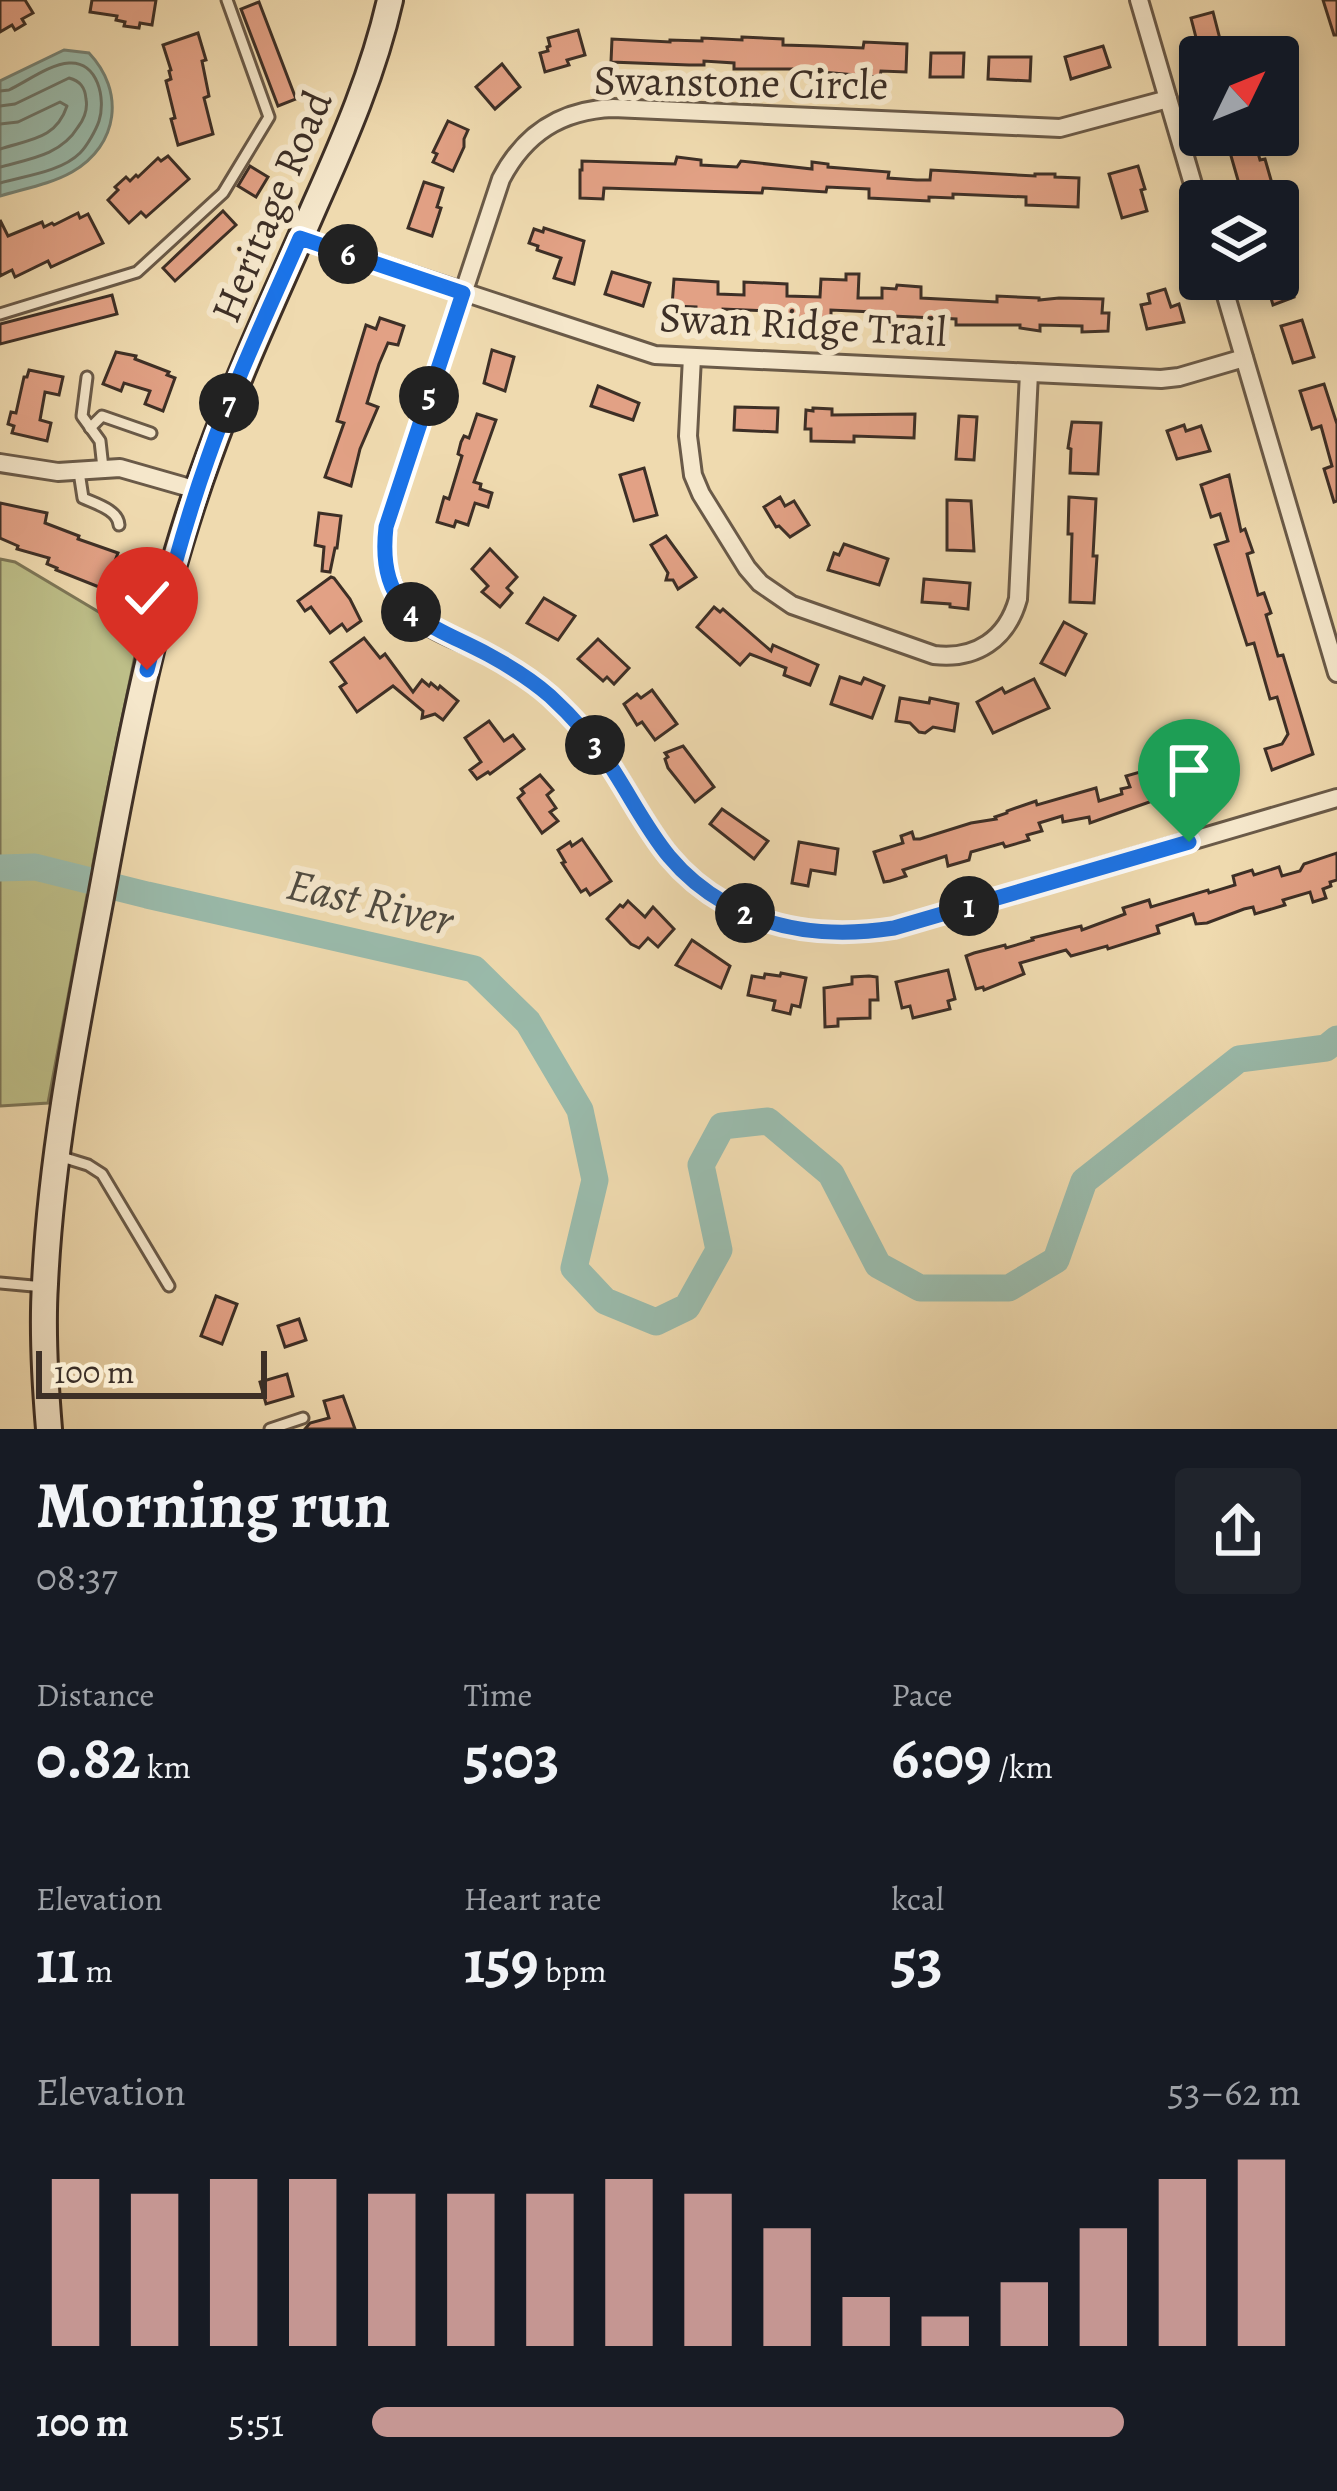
<!DOCTYPE html>
<html lang="en">
<head>
<meta charset="utf-8">
<style>
	:root { --surface:#171b24; --page:#20242c; --text:#f1f3f6; --muted:#9ea1a6; --accent:#c59692 }
	body { margin:0; font-family:Alegreya,serif; background:var(--page); color:var(--text); height:100vh; display:flex; flex-direction:column; font-size:45px; white-space:nowrap }
	* { box-sizing:border-box; margin:0 }
	p { font-size:39px; color:var(--muted) }
	.icon { flex:none; width:66px; height:66px; fill:none; stroke:currentColor; stroke-width:2; stroke-linecap:round; stroke-linejoin:round }
	.map { position:relative; height:1429px; overflow:hidden }
	.sheet { display:flex; flex-direction:column; background:var(--surface); flex:1 }
	.sheet>* { flex:none }
	.needle { width:78px; rotate:47deg }
	.fabs { position:absolute; left:1179px; top:36px; display:grid; gap:24px }
	.fabs a { display:grid; place-items:center; width:120px; height:120px; border-radius:12px; background:var(--surface); box-shadow:0 6px 18px #0003; font-size:60px }
	.scale { position:absolute; left:36px; bottom:30px; width:231px; box-sizing:border-box; padding-left:12px; border:6px solid #3d2f26; border-top:0; font-size:33px; line-height:42px; white-space:nowrap; color:#3d2f26; -webkit-text-stroke:9px #f5e7cb; paint-order:stroke }
	.pin { position:absolute; display:grid; place-items:center; width:102px; height:102px; color:#fff; margin:-123px -51px; border-radius:50% 50% 50% 0; rotate:-45deg; box-shadow:0 0 12px #0007 }
	.pin .icon { rotate:45deg }
	.km { position:absolute; width:60px; height:60px; margin:-30px; border-radius:50%; background:#222; color:#fff; font-size:33px; line-height:60px; text-align:center }
	.round { display:grid; place-items:center; flex:none; width:126px; height:126px; border-radius:12px; background:var(--page) }
	.headline { display:flex; align-items:center; justify-content:space-between; height:204px; padding:0 36px }
	h1 { font-size:66px; font-weight:700; line-height:90px }
	.figures { display:grid; grid-template-columns:repeat(3,1fr); gap:18px; height:204px; padding:12px 36px }
	.figures div { display:grid; align-content:center }
	.figures b { font-size:60px; font-weight:700 }
	.figures small { font-size:33px; font-weight:400 }
	.figures p { font-size:33px }
	.chart { height:336px; padding:24px 36px }
	.chart p { display:flex; justify-content:space-between }
	.chart svg { width:100%; height:216px; margin-top:12px; stroke:var(--accent); stroke-width:6 }
	ul { padding:0 36px; list-style:none; font-size:39px }
	li { display:grid; grid-template-columns:192px 144px 1fr; align-items:center; height:90px }
	li i { height:30px; border-radius:15px; background:var(--accent) }
	.map>svg:first-child { display:block }
	.green { fill:#bdbe88; stroke:#7d7657; stroke-width:3 }
	.water { fill:#9abbac; stroke:#758376; stroke-width:3 }
	.lines { fill:none; stroke-linecap:round; stroke-linejoin:round }
	.shore { stroke:#6c7569; stroke-width:3 }
	.river { stroke:#9abbac; stroke-width:27 }
	.building { fill:#e2a185; stroke:#3d2f26; stroke-width:3 }
	.service-casing { stroke:#6a5a48; stroke-width:15 }
	.minor-casing { stroke:#6a5a48; stroke-width:22 }
	.secondary-casing { stroke:#3d2f26; stroke-width:30 }
	.service { stroke:#f5e7cb; stroke-width:9 }
	.minor { stroke:#f5e7cb; stroke-width:16 }
	.secondary { stroke:#f5e7cb; stroke-width:24 }
	.route-casing { stroke:#fff; stroke-width:24 }
	.route { stroke:#1a73e8; stroke-width:15 }
	.labels { text-anchor:middle; dominant-baseline:central; stroke-width:12; stroke-linejoin:round; paint-order:stroke }
	.street-label { font-size:42px; fill:#3d2f26; stroke:#f5e7cb }
	.water-label { font-size:45px; font-style:italic; fill:#504b41; stroke:#f5e7cb }
</style>
</head>
<body>
<div class="map">
<svg width="1337" height="1429" viewBox="0 0 1337 1429">
	<rect width="100%" height="100%" fill="#efdaaf"/>
	<filter id="stains"><feTurbulence type="fractalNoise" baseFrequency=".00167" numOctaves="4"/><feColorMatrix values="0 0 0 0 .2 0 0 0 0 .09 0 0 0 0 .02 0 0 0 .5 -.17"/></filter>
	<radialGradient id="worn" r=".72"><stop offset=".6" stop-color="#630" stop-opacity="0"/><stop offset="1" stop-color="#630" stop-opacity=".3"/></radialGradient>
	<polygon class="green" points="0,559 15,562 139,636 102,816 48,1103 0,1106"/>
	<path class="water" d="M64 50 89 53C125 91 119 145 72 172 51 184 23 189 0 196V81Z"/>
	<g class="lines">
		<g class="shore">
			<path d="M0 91 9 90C26 82 50 64 69 63 98 61 106 99 99 121 96 130 87 146 80 153 61 172 24 176 0 183"/>
			<path d="M0 106 15 104 69 78C80 81 85 87 86 99 88 110 84 119 78 127 61 155 30 159 0 167"/>
			<path d="M0 124 18 122 60 102 67 106C56 139 31 139 0 149"/>
		</g>
		<polyline class="river" points="0,868 35,867 147,895 474,969 528,1022 580,1110 595,1180 574,1268 605,1301 656,1322 687,1307 719,1250 701,1165 722,1126 768,1121 831,1174 878,1265 920,1288 1009,1288 1056,1260 1084,1181 1239,1059 1326,1048 1337,1039"/>
	</g>
	<g class="building">
		<polygon points="0,0 25,0 33,13 22,19 25,24 15,30 12,25 0,32"/>
		<polygon points="92,0 156,0 152,25 140,23 139,28 124,26 125,22 116,20 117,16 90,12"/>
		<polygon points="1323,0 1337,0 1337,35 1334,35"/>
		<polygon points="259,2 296,99 278,106 241,9"/>
		<polygon points="1213,12 1222,47 1200,53 1191,18"/>
		<polygon points="578,30 585,55 567,60 569,65 545,72 540,53 548,51 547,47 550,46 548,38"/>
		<polygon points="198,33 206,60 202,61 209,96 204,98 213,134 178,145 171,119 175,118 166,81 171,79 169,71 171,70 163,45"/>
		<polygon points="742,37 783,39 783,45 817,46 863,48 864,42 907,44 906,72 881,71 880,77 867,76 822,72 823,69 734,69 734,63 704,61 704,65 689,65 611,62 612,39 670,42 670,40 702,41 702,38 742,40"/>
		<polygon points="1103,46 1110,67 1071,79 1065,57"/>
		<polygon points="931,53 964,53 963,77 930,77"/>
		<polygon points="989,57 1031,57 1030,81 988,79"/>
		<polygon points="502,64 520,87 495,109 476,87"/>
		<polygon points="448,121 468,130 464,139 464,147 453,171 433,162 437,154 433,152"/>
		<polygon points="1228,135 1253,135 1260,160 1265,159 1277,201 1244,201 1229,149 1232,148"/>
		<polygon points="168,156 189,179 146,217 141,212 129,223 108,200 118,190 115,187 126,177 130,181 136,175 138,177 158,158 161,161"/>
		<polygon points="677,157 701,160 701,165 737,167 741,161 812,169 812,162 828,164 828,167 889,172 888,178 917,180 930,180 931,170 1035,176 1035,174 1055,174 1055,177 1079,178 1078,207 1026,205 1026,197 953,194 953,198 929,197 929,201 869,198 869,189 827,187 826,192 763,188 762,193 604,188 603,199 580,198 580,170 582,170 582,161 675,164"/>
		<polygon points="250,166 268,177 256,197 238,186"/>
		<polygon points="1138,166 1145,189 1141,190 1147,211 1122,218 1109,174"/>
		<polygon points="424,182 443,188 437,207 441,208 432,236 408,228"/>
		<polygon points="223,211 236,225 175,281 163,268"/>
		<polygon points="78,213 80,218 88,214 103,243 51,267 48,261 15,277 12,270 0,276 0,220 8,236 42,222 44,227 52,223 54,225"/>
		<polygon points="544,228 584,241 574,284 554,278 561,258 537,250 538,246 529,243 534,229 543,232"/>
		<polygon points="1278,242 1281,242 1291,274 1288,275 1294,297 1273,305 1266,281 1278,279"/>
		<polygon points="612,272 650,283 643,306 605,294"/>
		<polygon points="846,274 859,274 858,298 882,298 882,288 896,289 897,285 921,287 921,298 997,302 997,296 1039,298 1039,300 1059,298 1103,299 1102,313 1109,313 1108,331 1082,332 1082,326 1040,325 1040,331 1020,328 1020,325 956,325 956,319 893,316 892,323 872,321 873,312 831,310 831,320 767,316 767,311 723,309 723,314 696,313 696,307 672,306 674,279 718,282 718,294 744,295 744,282 787,284 787,296 820,297 821,279 846,280"/>
		<polygon points="1165,289 1171,307 1179,304 1184,322 1147,329 1141,305 1150,303 1148,294"/>
		<polygon points="112,295 117,314 0,344 0,324"/>
		<polygon points="380,318 404,326 398,345 388,343 379,364 367,403 378,407 360,449 351,486 325,477 344,423 337,421 366,325 376,329"/>
		<polygon points="1302,320 1314,357 1293,363 1281,326"/>
		<polygon points="492,350 514,357 505,391 484,383"/>
		<polygon points="116,352 136,356 135,359 169,372 167,375 175,378 163,411 145,404 150,391 124,383 121,391 103,384"/>
		<polygon points="29,370 63,377 59,395 45,392 40,420 51,423 47,441 12,433 14,426 8,424 11,412 16,413 24,377 27,377"/>
		<polygon points="1324,384 1337,424 1337,501 1334,502 1324,469 1332,466 1321,426 1312,429 1300,391"/>
		<polygon points="598,386 639,403 633,420 591,406"/>
		<polygon points="735,407 778,408 777,432 734,430"/>
		<polygon points="813,408 832,409 832,415 915,414 914,438 854,436 854,442 811,441 811,429 805,429 806,410 813,411"/>
		<polygon points="477,414 496,420 474,482 481,484 480,489 492,493 488,507 475,503 468,525 456,521 454,527 437,522 444,497 449,499 462,456 458,454 461,442 464,436 469,438"/>
		<polygon points="959,416 977,417 974,460 956,459"/>
		<polygon points="1072,422 1101,423 1098,474 1070,473 1071,449 1068,448"/>
		<polygon points="1184,425 1186,431 1201,426 1210,451 1177,459 1167,431"/>
		<polygon points="644,468 657,515 634,521 620,475"/>
		<polygon points="1229,475 1241,531 1245,529 1253,552 1247,554 1258,595 1264,593 1271,613 1266,615 1278,656 1283,655 1313,754 1272,770 1265,749 1282,744 1288,734 1277,697 1270,699 1254,643 1247,645 1215,545 1228,541 1220,514 1211,517 1201,485"/>
		<polygon points="780,497 785,506 794,501 809,525 790,537 779,526 776,527 764,507"/>
		<polygon points="1069,497 1096,499 1093,556 1097,556 1094,603 1070,602 1072,534 1068,534"/>
		<polygon points="947,500 971,501 974,551 947,550"/>
		<polygon points="0,503 47,513 45,523 79,536 78,539 118,553 104,589 56,570 57,568 47,564 49,558 17,549 18,546 0,538"/>
		<polygon points="319,513 341,516 337,548 335,548 330,572 322,571 324,547 315,545"/>
		<polygon points="666,536 696,577 678,589 673,580 666,580 668,573 651,545"/>
		<polygon points="844,544 888,559 879,585 828,570 834,553 839,555"/>
		<polygon points="490,549 517,577 507,588 512,593 500,607 482,592 488,586 472,569"/>
		<polygon points="331,577 334,578 350,599 361,621 347,631 342,624 330,633 311,607 305,611 298,601"/>
		<polygon points="924,579 970,583 968,609 950,607 950,604 922,602"/>
		<polygon points="544,598 575,616 558,640 527,623"/>
		<polygon points="714,607 720,612 723,609 771,651 773,645 818,665 810,685 784,675 786,668 750,654 740,665 697,627"/>
		<polygon points="1064,622 1086,634 1065,675 1041,663"/>
		<polygon points="364,638 380,658 385,654 413,692 422,680 429,686 431,683 438,689 440,686 458,701 443,720 435,714 422,718 423,711 393,686 357,712 340,687 346,683 331,662"/>
		<polygon points="598,639 629,668 614,684 607,677 603,681 578,659"/>
		<polygon points="840,677 861,684 864,678 884,686 872,718 831,704"/>
		<polygon points="1034,679 1049,708 993,733 977,702 1002,688 1005,693"/>
		<polygon points="652,690 677,724 655,740 642,722 637,725 624,704 637,694 641,698"/>
		<polygon points="900,698 929,703 930,698 958,704 954,731 933,727 925,733 919,732 910,723 896,721"/>
		<polygon points="489,721 504,741 513,735 524,749 490,774 488,772 477,779 470,770 481,762 465,738"/>
		<polygon points="683,746 714,787 695,802 668,768 665,759 668,757 665,753"/>
		<polygon points="1220,763 1225,782 1192,792 1191,790 1172,794 1090,823 1089,817 1063,822 1062,816 1039,823 1042,831 1027,835 1029,840 1005,847 1003,843 971,852 969,860 948,866 946,856 903,870 906,876 890,881 884,882 874,852 903,843 901,836 912,832 914,839 920,839 971,823 996,819 995,817 1007,813 1007,811 1036,801 1037,805 1096,788 1099,801 1122,794 1121,789 1130,787 1126,776 1140,772 1143,782"/>
		<polygon points="540,775 553,790 547,795 556,808 550,812 558,821 542,833 518,798 524,793 521,789"/>
		<polygon points="722,809 768,841 754,859 710,824"/>
		<polygon points="582,839 611,881 590,895 586,889 581,892 562,863 565,862 558,850 570,842 572,846"/>
		<polygon points="799,842 838,849 835,874 811,870 808,886 792,883"/>
		<polygon points="1337,853 1337,880 1330,882 1331,886 1323,889 1326,898 1313,902 1310,892 1283,900 1285,905 1255,914 1253,907 1244,909 1207,923 1196,924 1193,914 1157,926 1159,933 1108,949 1107,946 1071,956 1066,950 1020,963 1024,974 984,990 983,987 976,989 966,956 974,953 1005,945 1006,948 1033,940 1032,938 1081,926 1082,930 1125,914 1123,908 1149,900 1151,907 1208,890 1209,893 1235,885 1233,876 1252,870 1254,875 1279,867 1282,876 1300,871 1304,864"/>
		<polygon points="628,901 645,917 653,907 674,929 658,947 648,938 639,948 631,944 607,919 620,905 623,907"/>
		<polygon points="692,940 730,966 721,988 676,965"/>
		<polygon points="948,970 955,999 948,1001 950,1009 913,1018 910,1006 902,1008 896,982"/>
		<polygon points="781,973 806,978 800,1007 792,1005 790,1014 773,1010 775,1001 748,995 752,976 764,978 765,974 780,976"/>
		<polygon points="869,976 877,977 878,1000 870,1000 870,1018 838,1019 838,1026 825,1027 824,988 852,984 852,977"/>
		<polygon points="216,1296 237,1304 222,1344 201,1336"/>
		<polygon points="299,1319 306,1340 285,1347 278,1326"/>
		<polygon points="287,1374 293,1396 266,1404 260,1382"/>
		<polygon points="343,1396 355,1429 305,1429 310,1423 329,1418 324,1401"/>
	</g>
	<g class="lines">
		<g class="service-casing">
			<g id="service">
				<polyline points="0,314 137,272 223,193 269,117 227,0"/>
				<polyline points="87,377 82,416 100,441 103,468"/>
				<polyline points="90,428 102,416 151,433"/>
				<path d="M79 472 83 498C96 504 118 510 119 525"/>
				<polyline points="62,1157 88,1165 102,1174 169,1286"/>
				<polyline points="0,1283 44,1287"/>
				<polyline points="270,1429 303,1418"/>
			</g>
		</g>
		<g class="minor-casing">
			<g id="minor">
				<polyline points="1139,0 1200,208"/>
				<path d="M1168 99 1060 128 613 108C561 110 525 133 501 179L389 517C381 548 384 579 404 604 425 632 459 639 489 655 510 666 531 680 550 696 575 718 597 744 615 772 649 827 666 868 725 903 778 933 835 937 894 928L1337 798"/>
				<polyline points="300,238 655,355 1161,379 1179,377 1244,358"/>
				<polyline points="1221,279 1337,673"/>
				<path d="M692 357 688 436 693 475 701 494 747 568 760 583 792 605 934 655C976 660 1007 639 1018 599L1029 373"/>
				<polyline points="0,463 58,472 120,468 197,490"/>
			</g>
		</g>
		<g class="secondary-casing">
			<path id="secondary" d="M49 1429C45 1381 42 1332 45 1284 51 1154 77 1024 101 897 128 749 157 597 209 456 240 370 279 288 315 205 345 138 374 71 390 0"/>
		</g>
		<use href="#service" class="service"/>
		<use href="#minor" class="minor"/>
		<use href="#secondary" class="secondary"/>
	</g>
	<g class="lines">
		<g class="route-casing">
			<path id="route" d="M147 670C165 599 183 528 208 458 234 383 268 311 300 238L463 293 386 527C376 615 427 622 489 655 511 667 532 680 550 696 575 719 597 744 615 773 649 827 666 869 725 903 778 933 836 937 894 928L1189 842"/>
		</g>
		<use href="#route" class="route"/>
	</g>
	<g class="labels">
		<g class="street-label">
			<text transform="translate(741 82) rotate(1)">Swanstone Circle</text>
			<text transform="translate(271 206) rotate(-67)">Heritage Road</text>
			<text transform="translate(803 324) rotate(3)">Swan Ridge Trail</text>
		</g>
		<g class="water-label">
			<text transform="translate(370 902) rotate(13)">East River</text>
		</g>
	</g>
	<rect width="100%" height="100%" filter="url(#stains)"/>
	<rect width="100%" height="100%" fill="url(#worn)"/>
</svg>
<div class="fabs">
<a><svg class="needle" viewBox="-14 -14 28 28"><path d="M0-13l5 13h-10z" fill="#e53935"/><path d="M0 13l5-13h-10z" fill="#9ea1a6"/></svg></a>
<a><svg class="icon" aria-label="layers" viewBox="0 0 24 24"><path d="M12 4l9 5-9 5-9-5zM3 14l9 5 9-5"/></svg></a>
</div>
<div class="scale">100 m</div>
<div class="pin" style="left:1189px;top:842px;background:#1e9e55"><svg class="icon" aria-label="arrive" viewBox="0 0 24 24"><path d="M6 21V4h12l-3 4 3 4H6"/></svg></div>
<div class="pin" style="left:147px;top:670px;background:#d93025"><svg class="icon" aria-label="check" viewBox="0 0 24 24"><path d="M5 12l5 5 9-10"/></svg></div>
<b class="km" style="left:969px;top:906px">1</b>
<b class="km" style="left:745px;top:913px">2</b>
<b class="km" style="left:595px;top:745px">3</b>
<b class="km" style="left:411px;top:612px">4</b>
<b class="km" style="left:429px;top:396px">5</b>
<b class="km" style="left:348px;top:254px">6</b>
<b class="km" style="left:229px;top:403px">7</b>
</div>
<section class="sheet">
<div class="headline"><div><h1>Morning run</h1><p>08:37</p></div><a class="round"><svg class="icon" aria-label="share" viewBox="0 0 24 24"><path d="M12 15V3M7 8l5-5 5 5M5 13v7h14v-7"/></svg></a></div>
<div class="figures">
<div><p>Distance</p><b>0.82<small> km</small></b></div>
<div><p>Time</p><b>5:03</b></div>
<div><p>Pace</p><b>6:09<small> /km</small></b></div>
</div>
<div class="figures">
<div><p>Elevation</p><b>11<small> m</small></b></div>
<div><p>Heart rate</p><b>159<small> bpm</small></b></div>
<div><p>kcal</p><b>53</b></div>
</div>
<div class="chart"><p><span>Elevation</span>53–62 m</p>
<svg viewBox="0 0 160 44" preserveAspectRatio="none"><path d="M5 44V10M15 44V13M25 44V10M35 44V10M45 44V13M55 44V13M65 44V13M75 44V10M85 44V13M95 44V20M105 44V34M115 44V38M125 44V31M135 44V20M145 44V10M155 44V6"/></svg>
</div>
<ul>
<li><b>100 m</b>5:51<i style="width:81%"></i></li>
</ul>
</section>
</body>
</html>
